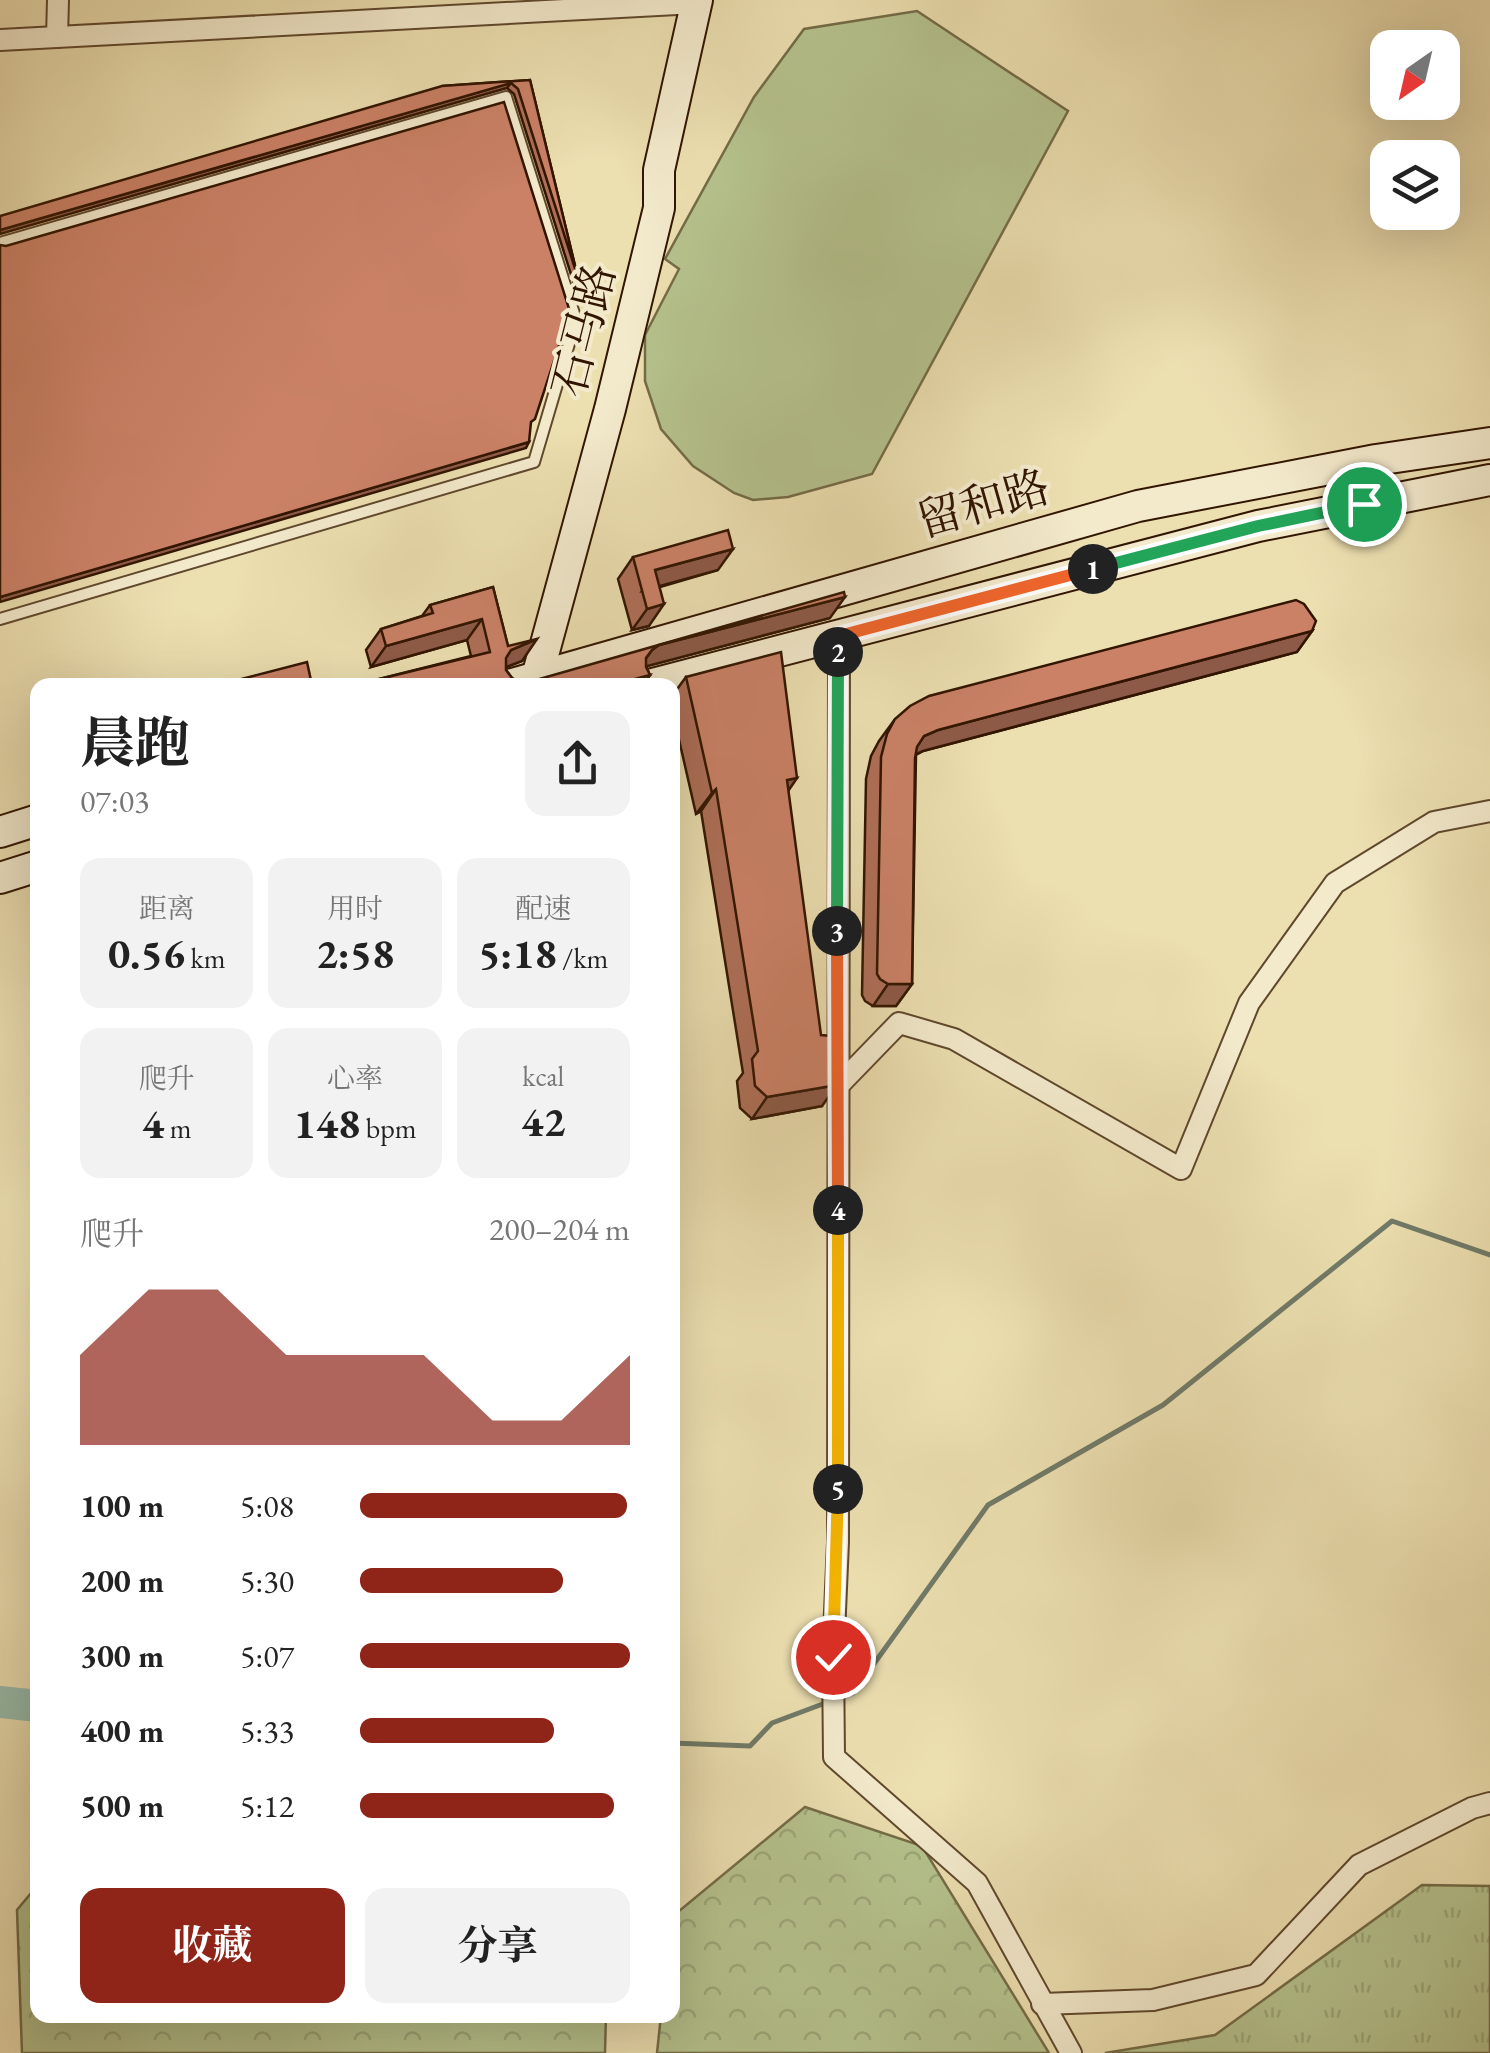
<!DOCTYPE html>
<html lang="zh">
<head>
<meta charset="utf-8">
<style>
	:root { --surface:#fff; --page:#f2f2f2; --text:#222; --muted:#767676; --accent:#8f2418 }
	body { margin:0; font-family:"EB Garamond","Noto Serif SC",serif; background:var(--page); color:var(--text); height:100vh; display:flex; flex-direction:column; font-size:38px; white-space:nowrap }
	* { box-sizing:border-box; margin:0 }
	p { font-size:32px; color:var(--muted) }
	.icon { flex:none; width:55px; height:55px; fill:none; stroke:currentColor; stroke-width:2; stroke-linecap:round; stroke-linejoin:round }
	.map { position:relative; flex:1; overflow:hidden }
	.panel { position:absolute; left:30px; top:678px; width:650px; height:1345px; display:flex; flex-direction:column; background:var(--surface); border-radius:20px; box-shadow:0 10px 40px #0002 }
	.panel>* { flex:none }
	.needle { width:65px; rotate:214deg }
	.tools { position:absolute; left:1370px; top:30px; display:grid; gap:20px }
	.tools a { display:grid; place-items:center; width:90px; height:90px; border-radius:20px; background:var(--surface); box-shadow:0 10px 40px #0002; font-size:50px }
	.pin { position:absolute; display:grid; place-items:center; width:85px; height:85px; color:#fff; margin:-42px; border:5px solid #fff; border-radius:50%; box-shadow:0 2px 10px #0007 }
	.km { position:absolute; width:50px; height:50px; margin:-25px; border-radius:50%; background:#222; color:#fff; font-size:28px; line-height:50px; text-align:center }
	.round { display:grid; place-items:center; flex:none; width:105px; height:105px; border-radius:20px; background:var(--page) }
	.headline { display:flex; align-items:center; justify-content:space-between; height:170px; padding:0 50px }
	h1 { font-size:55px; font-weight:700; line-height:75px }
	.stats { display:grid; grid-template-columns:repeat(3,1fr); gap:15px; height:170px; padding:10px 50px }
	.stats div { display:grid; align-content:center; border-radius:20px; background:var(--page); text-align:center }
	.stats b { font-size:42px; font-weight:700 }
	.stats small { font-size:28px; font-weight:400 }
	.stats p { font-size:28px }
	.chart { height:280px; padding:20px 50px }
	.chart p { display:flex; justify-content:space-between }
	.chart svg { width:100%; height:180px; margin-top:10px; fill:var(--accent); opacity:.7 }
	.button { display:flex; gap:20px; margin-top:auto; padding:20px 50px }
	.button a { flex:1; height:115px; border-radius:20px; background:var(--accent); color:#fff; font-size:40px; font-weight:700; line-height:115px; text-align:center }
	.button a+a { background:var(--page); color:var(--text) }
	ul { padding:0 50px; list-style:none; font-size:32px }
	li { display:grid; grid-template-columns:160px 120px 1fr; align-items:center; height:75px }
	li i { height:25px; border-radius:12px; background:var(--accent) }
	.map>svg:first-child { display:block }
	.grass { fill:url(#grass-tufts); stroke:#746c47; stroke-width:2.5 }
	.forest { fill:url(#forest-crowns); stroke:#746c47; stroke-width:2.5 }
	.pitch { fill:#b5c28d; stroke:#746c47; stroke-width:2.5 }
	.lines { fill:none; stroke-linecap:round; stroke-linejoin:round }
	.stream { stroke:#707a68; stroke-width:5 }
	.river { stroke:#99bdac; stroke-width:32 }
	.lane-casing { stroke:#60482d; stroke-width:14 }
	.street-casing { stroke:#60482d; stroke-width:24 }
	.secondary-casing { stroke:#321501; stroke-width:34 }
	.lane { stroke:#f3eacc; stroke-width:10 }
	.street { stroke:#f3eacc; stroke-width:20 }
	.secondary { stroke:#f3eacc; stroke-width:30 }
	.wall { fill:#ae6f58; stroke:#321501; stroke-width:2.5 }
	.shaded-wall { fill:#8d5a47; stroke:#321501; stroke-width:2.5 }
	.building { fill:#ca8166; stroke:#321501; stroke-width:2.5 }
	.split-1-casing { stroke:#fff; stroke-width:20 }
	.split-2-casing { stroke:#fff; stroke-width:20 }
	.split-3-casing { stroke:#fff; stroke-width:20 }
	.split-4-casing { stroke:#fff; stroke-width:20 }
	.split-5-casing { stroke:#fff; stroke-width:20 }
	.split-6-casing { stroke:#fff; stroke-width:20 }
	.split-1 { stroke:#22a559; stroke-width:12 }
	.split-2 { stroke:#f0652b; stroke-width:12 }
	.split-3 { stroke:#22a559; stroke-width:12 }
	.split-4 { stroke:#f0652b; stroke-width:12 }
	.split-5 { stroke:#f5b400; stroke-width:12 }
	.split-6 { stroke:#f5b400; stroke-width:12 }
	.labels { text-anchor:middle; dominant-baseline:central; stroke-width:8; stroke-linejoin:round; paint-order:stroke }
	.street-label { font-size:45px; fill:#321501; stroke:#f3eacc }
</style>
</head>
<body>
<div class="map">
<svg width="1490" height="2053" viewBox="0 0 1490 2053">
	<defs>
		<pattern id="grass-tufts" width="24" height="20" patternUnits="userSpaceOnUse" patternTransform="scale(2.5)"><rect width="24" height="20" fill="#b5c28d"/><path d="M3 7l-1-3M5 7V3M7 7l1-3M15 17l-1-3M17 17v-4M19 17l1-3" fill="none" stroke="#9ca678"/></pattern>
		<pattern id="forest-crowns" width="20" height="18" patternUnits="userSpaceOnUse" patternTransform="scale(2.5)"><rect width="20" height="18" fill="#b5c28d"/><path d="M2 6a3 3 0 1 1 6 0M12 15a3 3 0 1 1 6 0" fill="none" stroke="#9ca678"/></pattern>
	</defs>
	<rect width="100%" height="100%" fill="#ecdfb0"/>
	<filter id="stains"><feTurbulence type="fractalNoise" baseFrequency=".002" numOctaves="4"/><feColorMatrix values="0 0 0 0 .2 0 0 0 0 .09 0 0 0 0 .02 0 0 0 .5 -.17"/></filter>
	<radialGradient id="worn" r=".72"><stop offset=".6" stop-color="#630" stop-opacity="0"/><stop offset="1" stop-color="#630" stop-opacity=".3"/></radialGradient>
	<polygon class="grass" points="1422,1885 1490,1886 1490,2053 1105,2053 1215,2035"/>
	<g class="forest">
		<polygon points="805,1807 922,1846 1049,2053 657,2053 661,2015 672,2015 673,1916"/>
		<polygon points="37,1886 38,2015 606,2015 605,2053 22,2053 17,1910"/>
	</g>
	<polygon class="pitch" points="917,11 1068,111 872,474 788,497 753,500 734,493 693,466 661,429 645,381 645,335 679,269 665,259 754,97 804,29"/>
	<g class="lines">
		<g class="stream">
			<polyline points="838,1699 853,1693 988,1505 1163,1405 1392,1221 1490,1255"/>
			<polyline points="672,1743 750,1746 772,1723 828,1702"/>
		</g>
		<polyline class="river" points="0,1702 38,1706"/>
		<g class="lane-casing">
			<polyline id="lane" points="0,243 506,97 576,320 534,462 0,619"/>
		</g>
		<g class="street-casing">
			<g id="street">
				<polyline points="57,37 58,0"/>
				<polyline points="0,40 696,3"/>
				<polyline points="839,636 838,1542 833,1657 834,1757 977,1883 1071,2053"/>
				<polyline points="837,1087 899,1023 954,1039 1181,1169 1249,1003 1335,883 1434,822 1490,811"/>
				<polyline points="1042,2004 1153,2000 1256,1975 1359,1865 1472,1808 1490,1803"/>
			</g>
		</g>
		<g class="secondary-casing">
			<g id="secondary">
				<polyline points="537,677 610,409 659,208 659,170 697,0"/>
				<polyline points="509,685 1138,506 1376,460 1490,443"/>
				<polyline points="649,685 1258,526 1490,480"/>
				<polyline points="0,832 38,820"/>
				<polyline points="0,878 38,866"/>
			</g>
		</g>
		<use href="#lane" class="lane"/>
		<use href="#street" class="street"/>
		<use href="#secondary" class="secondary"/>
	</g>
	<g class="wall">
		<polygon points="530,80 578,278 574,284 514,94 507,88 442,86"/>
		<polygon points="633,557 718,570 660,587 649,626 632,630 618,579"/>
		<polygon points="493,587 508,646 522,661 506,667 506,670 512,678 520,682 529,682 830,618 646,666 650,675 643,685 355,685 471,656 467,640 371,667 366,650 381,629 422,616 430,605"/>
		<polygon points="1312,631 1297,652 923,751 916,755 912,984 896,1006 873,1006 865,1001 862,995 866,779 871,756 879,741 895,719"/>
		<polygon points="686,677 788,790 822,1106 752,1119 740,1108 737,1081 743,1073 701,811 696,814 672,709 672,696"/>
	</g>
	<g class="shaded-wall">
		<polygon points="511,83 507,88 0,234 0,230"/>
		<polygon points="529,442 526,448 0,602 0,597"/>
		<polygon points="733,549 718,570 642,591 655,570"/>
		<polygon points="845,597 830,618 644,667 637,671 652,650 659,645"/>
		<polygon points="664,604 649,626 632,630 647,609"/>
		<polygon points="482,619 467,640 371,667 386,646"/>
		<polygon points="1312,631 1297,652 923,751 908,758 924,736 938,730"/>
		<polygon points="537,639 522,661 496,671 511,650"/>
		<polygon points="650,675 643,685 612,685"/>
		<polygon points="797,778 782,800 787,780"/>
		<polygon points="716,789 701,811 696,814 712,793"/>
		<polygon points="888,984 912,984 896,1006 873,1006"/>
		<polygon points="837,1085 822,1106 752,1119 767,1097"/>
	</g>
	<g class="building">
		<polygon points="530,80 578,278 518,89 511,83 0,230 0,216 442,86"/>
		<polygon points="504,102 570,312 535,419 531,422 529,442 0,597 0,245 6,246"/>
		<polygon points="728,530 733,549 655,570 664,604 647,609 633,557"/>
		<polygon points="493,587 508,646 537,639 511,650 506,658 506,670 512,678 520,682 529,682 844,592 845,597 659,645 652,650 646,658 646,667 650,675 612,685 355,685 490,652 482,619 386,646 381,629 433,613 430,605"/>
		<polygon points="1296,600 1304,604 1316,621 1312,631 938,730 924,736 917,747 915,758 912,984 888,984 880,979 877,974 881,757 887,734 895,719 910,706 929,696"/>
		<polygon points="781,652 797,778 787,780 821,1035 831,1036 837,1085 767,1097 755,1086 752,1059 758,1051 716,789 712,793 686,677"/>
		<polygon points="307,662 312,685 218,685"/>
	</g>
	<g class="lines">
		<g class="split-1-casing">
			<polyline id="split-1" points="1093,569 1258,526 1364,504"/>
		</g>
		<g class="split-2-casing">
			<polyline id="split-2" points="838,652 839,636 1093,569"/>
		</g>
		<g class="split-3-casing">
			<polyline id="split-3" points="837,931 838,652"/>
		</g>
		<g class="split-4-casing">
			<polyline id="split-4" points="837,931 838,1210"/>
		</g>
		<g class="split-5-casing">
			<polyline id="split-5" points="838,1210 838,1489"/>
		</g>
		<g class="split-6-casing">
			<polyline id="split-6" points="833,1657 838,1489"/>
		</g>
		<use href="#split-1" class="split-1"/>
		<use href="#split-2" class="split-2"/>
		<use href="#split-3" class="split-3"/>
		<use href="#split-4" class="split-4"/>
		<use href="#split-5" class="split-5"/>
		<use href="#split-6" class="split-6"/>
	</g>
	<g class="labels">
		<g class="street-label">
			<text transform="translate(583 330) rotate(-76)">石马路</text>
			<text transform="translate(983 503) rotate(-16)">留和路</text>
		</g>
	</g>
	<rect width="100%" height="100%" filter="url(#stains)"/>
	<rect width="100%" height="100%" fill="url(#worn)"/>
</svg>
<div class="tools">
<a><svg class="needle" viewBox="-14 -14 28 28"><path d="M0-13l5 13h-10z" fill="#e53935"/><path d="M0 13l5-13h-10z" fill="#767676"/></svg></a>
<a><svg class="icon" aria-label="layers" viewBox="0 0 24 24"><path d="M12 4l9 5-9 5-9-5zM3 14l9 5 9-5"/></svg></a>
</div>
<div class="pin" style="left:1364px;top:504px;background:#1e9e55"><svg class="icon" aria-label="arrive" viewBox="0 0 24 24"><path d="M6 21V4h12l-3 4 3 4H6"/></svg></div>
<div class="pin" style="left:833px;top:1657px;background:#d93025"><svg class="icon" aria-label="check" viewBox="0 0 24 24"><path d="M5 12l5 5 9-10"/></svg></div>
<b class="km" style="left:1093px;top:569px">1</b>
<b class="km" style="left:838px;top:652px">2</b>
<b class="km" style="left:837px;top:931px">3</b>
<b class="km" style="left:838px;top:1210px">4</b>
<b class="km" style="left:838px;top:1489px">5</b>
<section class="panel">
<div class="headline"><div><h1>晨跑</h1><p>07:03</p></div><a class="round"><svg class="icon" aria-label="share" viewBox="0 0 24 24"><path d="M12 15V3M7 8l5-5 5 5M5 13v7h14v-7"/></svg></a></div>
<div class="stats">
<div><p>距离</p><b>0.56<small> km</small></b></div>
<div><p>用时</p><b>2:58</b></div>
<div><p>配速</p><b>5:18<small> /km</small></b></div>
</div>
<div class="stats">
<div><p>爬升</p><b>4<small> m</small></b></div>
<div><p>心率</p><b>148<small> bpm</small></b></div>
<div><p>kcal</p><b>42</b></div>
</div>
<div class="chart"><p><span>爬升</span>200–204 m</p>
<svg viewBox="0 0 160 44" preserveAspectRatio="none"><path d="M0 44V22L10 14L20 6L30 6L40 6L50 14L60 22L70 22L80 22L90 22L100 22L110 30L120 38L130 38L140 38L150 30L160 22V44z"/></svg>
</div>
<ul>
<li><b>100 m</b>5:08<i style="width:99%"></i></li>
<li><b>200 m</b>5:30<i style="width:75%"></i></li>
<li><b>300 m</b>5:07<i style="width:100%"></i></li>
<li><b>400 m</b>5:33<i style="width:72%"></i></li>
<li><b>500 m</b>5:12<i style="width:94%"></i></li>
</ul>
<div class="button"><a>收藏</a><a>分享</a></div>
</section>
</div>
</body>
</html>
